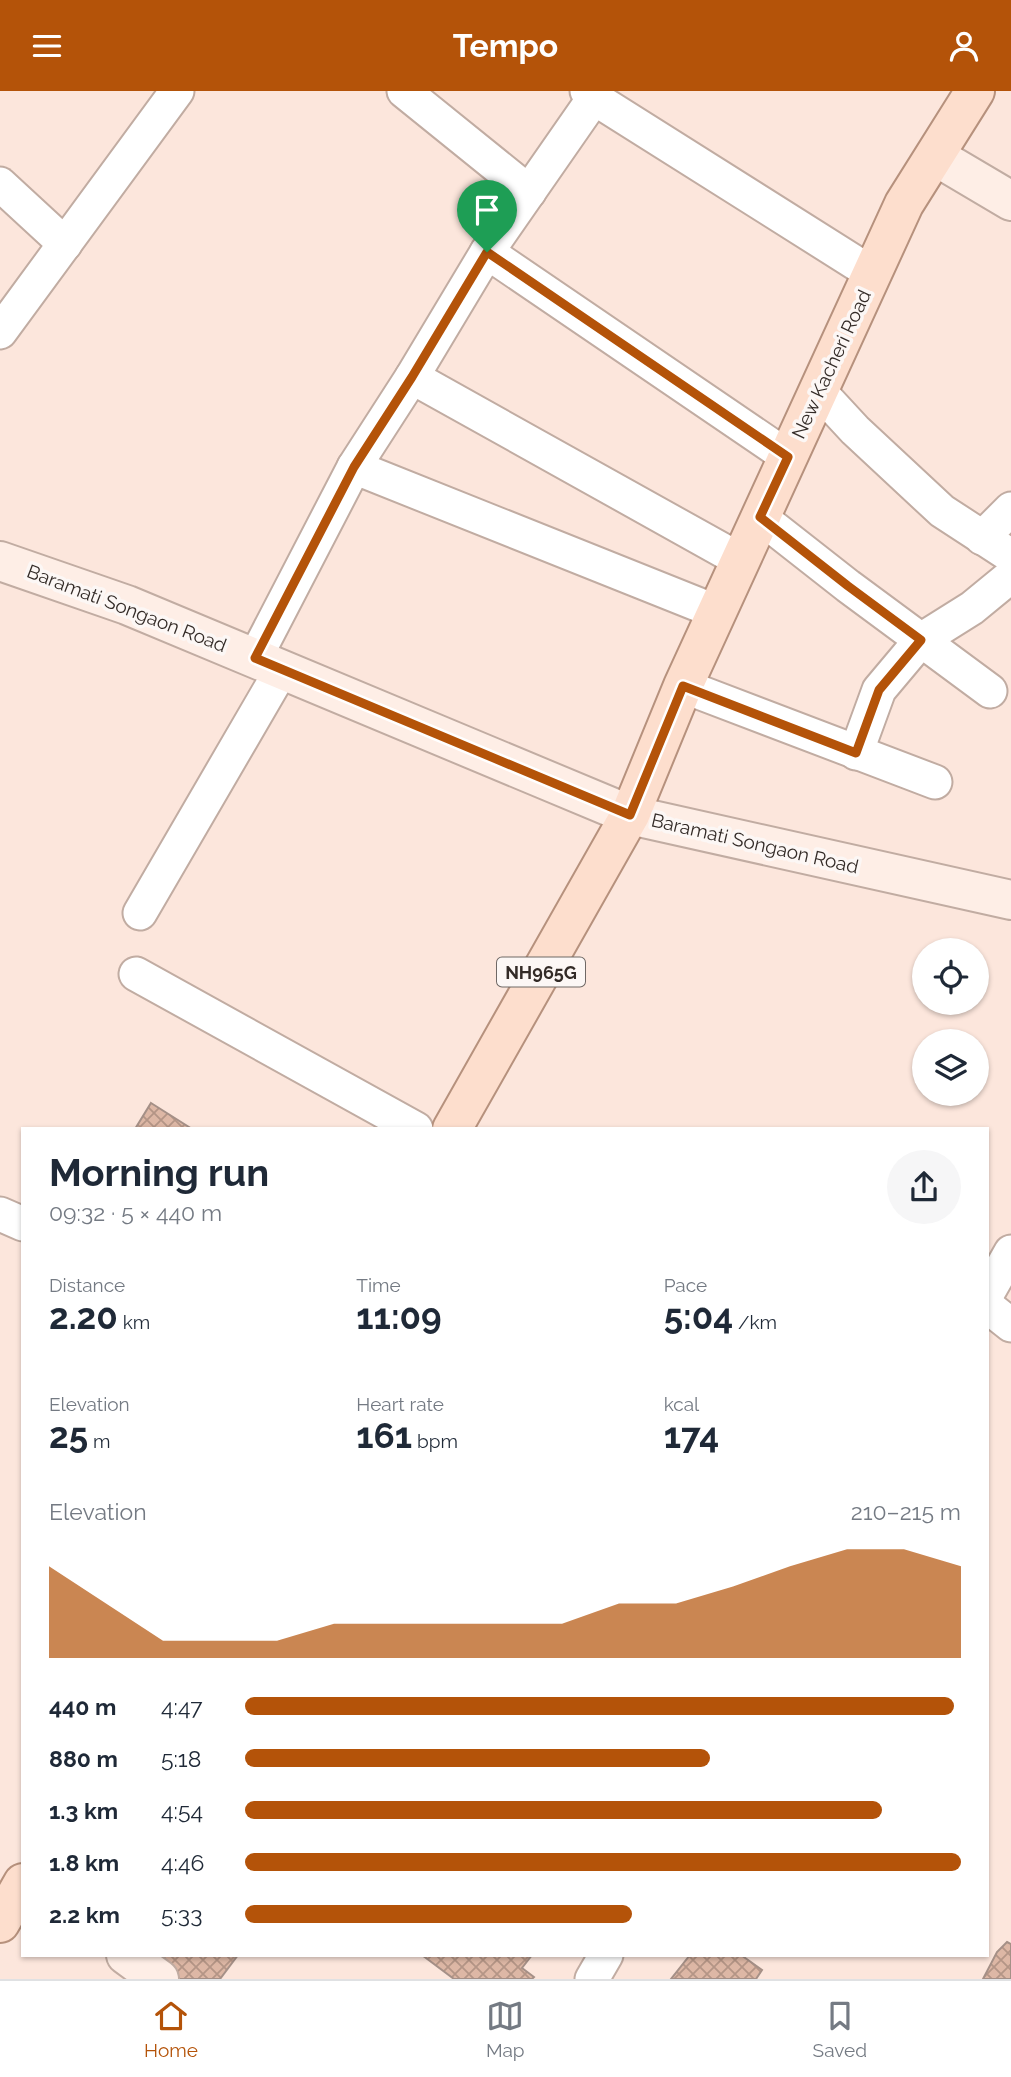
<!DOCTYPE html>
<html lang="en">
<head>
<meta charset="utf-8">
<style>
	:root { --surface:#fff; --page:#f6f6f7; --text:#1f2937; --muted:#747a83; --line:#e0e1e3; --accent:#b45309 }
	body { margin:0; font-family:Raleway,sans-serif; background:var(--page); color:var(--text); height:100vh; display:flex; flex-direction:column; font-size:26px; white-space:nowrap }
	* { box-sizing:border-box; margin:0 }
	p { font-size:23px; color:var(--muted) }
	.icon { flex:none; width:38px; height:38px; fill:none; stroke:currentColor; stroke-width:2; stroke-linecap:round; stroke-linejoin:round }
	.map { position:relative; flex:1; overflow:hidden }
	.sheet { position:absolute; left:21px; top:1036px; width:968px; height:830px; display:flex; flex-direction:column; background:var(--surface); border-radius:0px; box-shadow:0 2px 5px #0004 }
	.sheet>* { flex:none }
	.controls { position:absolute; left:912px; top:847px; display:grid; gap:14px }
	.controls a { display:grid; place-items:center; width:77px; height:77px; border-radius:50%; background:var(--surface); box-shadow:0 2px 5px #0004; font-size:35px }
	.pin { position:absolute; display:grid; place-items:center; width:60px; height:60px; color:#fff; margin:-72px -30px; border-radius:50% 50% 50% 0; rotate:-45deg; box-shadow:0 0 7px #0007 }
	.pin .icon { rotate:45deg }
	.round { display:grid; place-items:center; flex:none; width:74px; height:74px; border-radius:37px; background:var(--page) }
	.summary { display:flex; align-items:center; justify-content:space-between; height:119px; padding:0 28px }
	h1 { font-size:38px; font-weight:700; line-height:52px }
	.stats { display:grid; grid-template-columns:repeat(3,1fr); gap:10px; height:119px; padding:7px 28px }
	.stats div { display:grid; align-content:center }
	.stats b { font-size:35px; font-weight:700 }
	.stats small { font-size:19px; font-weight:400 }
	.stats p { font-size:19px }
	.chart { height:196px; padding:14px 28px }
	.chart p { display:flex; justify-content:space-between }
	.chart svg { width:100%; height:126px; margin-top:7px; fill:var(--accent); opacity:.7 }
	ul { padding:0 28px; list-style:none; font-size:23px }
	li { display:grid; grid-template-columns:112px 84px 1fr; align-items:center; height:52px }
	li i { height:18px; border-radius:9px; background:var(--accent) }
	header { display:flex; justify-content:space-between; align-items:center; height:91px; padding:0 28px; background:var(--accent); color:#fff; font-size:32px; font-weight:700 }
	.menu { display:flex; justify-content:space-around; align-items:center; height:98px; border-top:2px solid var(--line); background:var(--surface); font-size:19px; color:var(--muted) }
	.menu a { display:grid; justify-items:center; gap:4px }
	.menu .active { color:var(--accent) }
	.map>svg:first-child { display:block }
	.building { fill:url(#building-cross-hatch); stroke:#a59087; stroke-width:2 }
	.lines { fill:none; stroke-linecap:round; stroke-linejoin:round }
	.street-casing { stroke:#c1aca2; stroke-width:37 }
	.secondary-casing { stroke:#c1aca2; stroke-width:42 }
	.primary-casing { stroke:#b6917d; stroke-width:42 }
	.street { stroke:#fff; stroke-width:33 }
	.secondary { stroke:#feeee6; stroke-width:38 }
	.primary { stroke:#fddecd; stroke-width:38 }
	.route-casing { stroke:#fff; stroke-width:14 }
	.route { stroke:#b45309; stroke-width:9 }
	.labels { text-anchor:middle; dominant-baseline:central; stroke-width:7; stroke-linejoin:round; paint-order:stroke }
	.shield { fill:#fcf7f5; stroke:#6f6865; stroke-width:2 }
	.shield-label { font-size:18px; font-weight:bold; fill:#332b27 }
	.street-label { font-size:19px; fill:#332b27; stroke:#fcf7f5 }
</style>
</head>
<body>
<header><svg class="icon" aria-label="menu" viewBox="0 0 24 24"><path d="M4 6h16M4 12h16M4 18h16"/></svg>Tempo<svg class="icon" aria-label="person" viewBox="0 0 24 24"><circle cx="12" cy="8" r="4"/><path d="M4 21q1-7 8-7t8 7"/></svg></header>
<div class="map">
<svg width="1011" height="1888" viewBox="0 0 1011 1888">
	<defs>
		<pattern id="building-cross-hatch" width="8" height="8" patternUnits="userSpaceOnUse" patternTransform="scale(1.75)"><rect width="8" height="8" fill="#ddb7a5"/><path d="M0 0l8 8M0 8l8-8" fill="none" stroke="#b49586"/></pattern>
	</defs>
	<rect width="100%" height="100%" fill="#fce6dc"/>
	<g class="building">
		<polygon points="151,1012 192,1038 135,1038"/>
		<polygon points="1007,1851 1011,1853 1011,1888 983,1888 997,1861"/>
		<polygon points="166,1864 238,1864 220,1888 170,1888 156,1878"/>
		<polygon points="422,1864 532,1864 522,1877 534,1886 532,1888 454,1888"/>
		<polygon points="690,1864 741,1864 762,1879 756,1888 671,1888"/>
	</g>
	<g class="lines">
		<g class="street-casing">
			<g id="street">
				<polyline points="404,0 529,101"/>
				<polyline points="587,0 594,7 873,183"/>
				<polyline points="0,93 65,153"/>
				<polyline points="487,161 788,366"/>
				<polyline points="0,241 177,0"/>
				<polyline points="412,286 740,469"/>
				<polyline points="818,299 855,339 942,420 1011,465"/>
				<polyline points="354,376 717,521"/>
				<polyline points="760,426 848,495 990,600"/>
				<polyline points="982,447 1011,418"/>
				<polyline points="255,567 354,376 412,286 487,161 594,7"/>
				<polyline points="683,595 935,691"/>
				<polyline points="856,662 879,599 921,549 972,517 1011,485"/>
				<polyline points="140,822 282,578"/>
				<polyline points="136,883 416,1038"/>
				<polyline points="0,1123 23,1133"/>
				<polyline points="987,1203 1011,1161"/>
				<polyline points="987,1215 1011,1234"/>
				<polyline points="592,1888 606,1864"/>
			</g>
		</g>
		<g class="secondary-casing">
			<g id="secondary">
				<polyline points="935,65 1011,110"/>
				<polyline points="0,470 127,514 630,724 1011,809"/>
				<polyline points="126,1864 159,1888"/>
			</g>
		</g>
		<g class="primary-casing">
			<g id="primary">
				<polyline points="452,1038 630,724 683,595 904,113 975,0"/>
				<polyline points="0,1832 23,1792"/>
			</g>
		</g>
		<use href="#street" class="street"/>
		<use href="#secondary" class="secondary"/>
		<use href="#primary" class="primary"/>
	</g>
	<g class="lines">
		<g class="route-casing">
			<polygon id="route" points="487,161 788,366 760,426 848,495 921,549 879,599 856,662 683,595 630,724 255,567 354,376 412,286"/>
		</g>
		<use href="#route" class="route"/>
	</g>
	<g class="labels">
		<rect class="shield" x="497" y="866.5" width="88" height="29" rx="5"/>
		<g class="shield-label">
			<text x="541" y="881">NH965G</text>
		</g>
		<g class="street-label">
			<text transform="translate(831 273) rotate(-65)">New Kacheri Road</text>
			<text transform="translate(127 517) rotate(21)">Baramati Songaon Road</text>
			<text transform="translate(755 752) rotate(13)">Baramati Songaon Road</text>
		</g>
	</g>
</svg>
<div class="controls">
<a><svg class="icon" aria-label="locate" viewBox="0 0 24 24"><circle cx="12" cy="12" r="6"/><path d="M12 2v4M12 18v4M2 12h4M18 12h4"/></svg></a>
<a><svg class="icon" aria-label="layers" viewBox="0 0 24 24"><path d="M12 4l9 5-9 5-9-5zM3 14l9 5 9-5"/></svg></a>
</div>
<div class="pin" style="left:487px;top:161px;background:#1e9e55"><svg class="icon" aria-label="arrive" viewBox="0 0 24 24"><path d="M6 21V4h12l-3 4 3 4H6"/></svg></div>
<section class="sheet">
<div class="summary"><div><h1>Morning run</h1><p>09:32 · 5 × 440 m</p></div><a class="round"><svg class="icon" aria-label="share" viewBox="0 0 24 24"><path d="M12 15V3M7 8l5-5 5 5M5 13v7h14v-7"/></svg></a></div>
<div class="stats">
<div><p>Distance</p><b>2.20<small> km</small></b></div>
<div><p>Time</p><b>11:09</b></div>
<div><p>Pace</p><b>5:04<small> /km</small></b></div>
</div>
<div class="stats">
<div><p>Elevation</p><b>25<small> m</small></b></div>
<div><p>Heart rate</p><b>161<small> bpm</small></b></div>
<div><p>kcal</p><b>174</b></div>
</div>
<div class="chart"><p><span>Elevation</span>210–215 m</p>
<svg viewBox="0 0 160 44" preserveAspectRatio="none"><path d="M0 44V12L10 25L20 38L30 38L40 38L50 32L60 32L70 32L80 32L90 32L100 25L110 25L120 19L130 12L140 6L150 6L160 12V44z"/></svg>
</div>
<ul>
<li><b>440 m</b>4:47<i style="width:99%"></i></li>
<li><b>880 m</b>5:18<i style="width:65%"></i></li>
<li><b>1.3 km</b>4:54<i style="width:89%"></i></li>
<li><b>1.8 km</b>4:46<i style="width:100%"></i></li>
<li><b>2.2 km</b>5:33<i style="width:54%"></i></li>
</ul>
</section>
</div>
<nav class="menu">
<a class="active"><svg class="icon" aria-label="home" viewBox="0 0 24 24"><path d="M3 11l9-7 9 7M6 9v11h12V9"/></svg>Home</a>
<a><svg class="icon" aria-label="map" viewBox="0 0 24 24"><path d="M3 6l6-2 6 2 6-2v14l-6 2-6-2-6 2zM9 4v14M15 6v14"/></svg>Map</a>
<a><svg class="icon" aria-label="saved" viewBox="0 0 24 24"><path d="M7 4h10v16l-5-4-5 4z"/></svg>Saved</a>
</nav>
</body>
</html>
